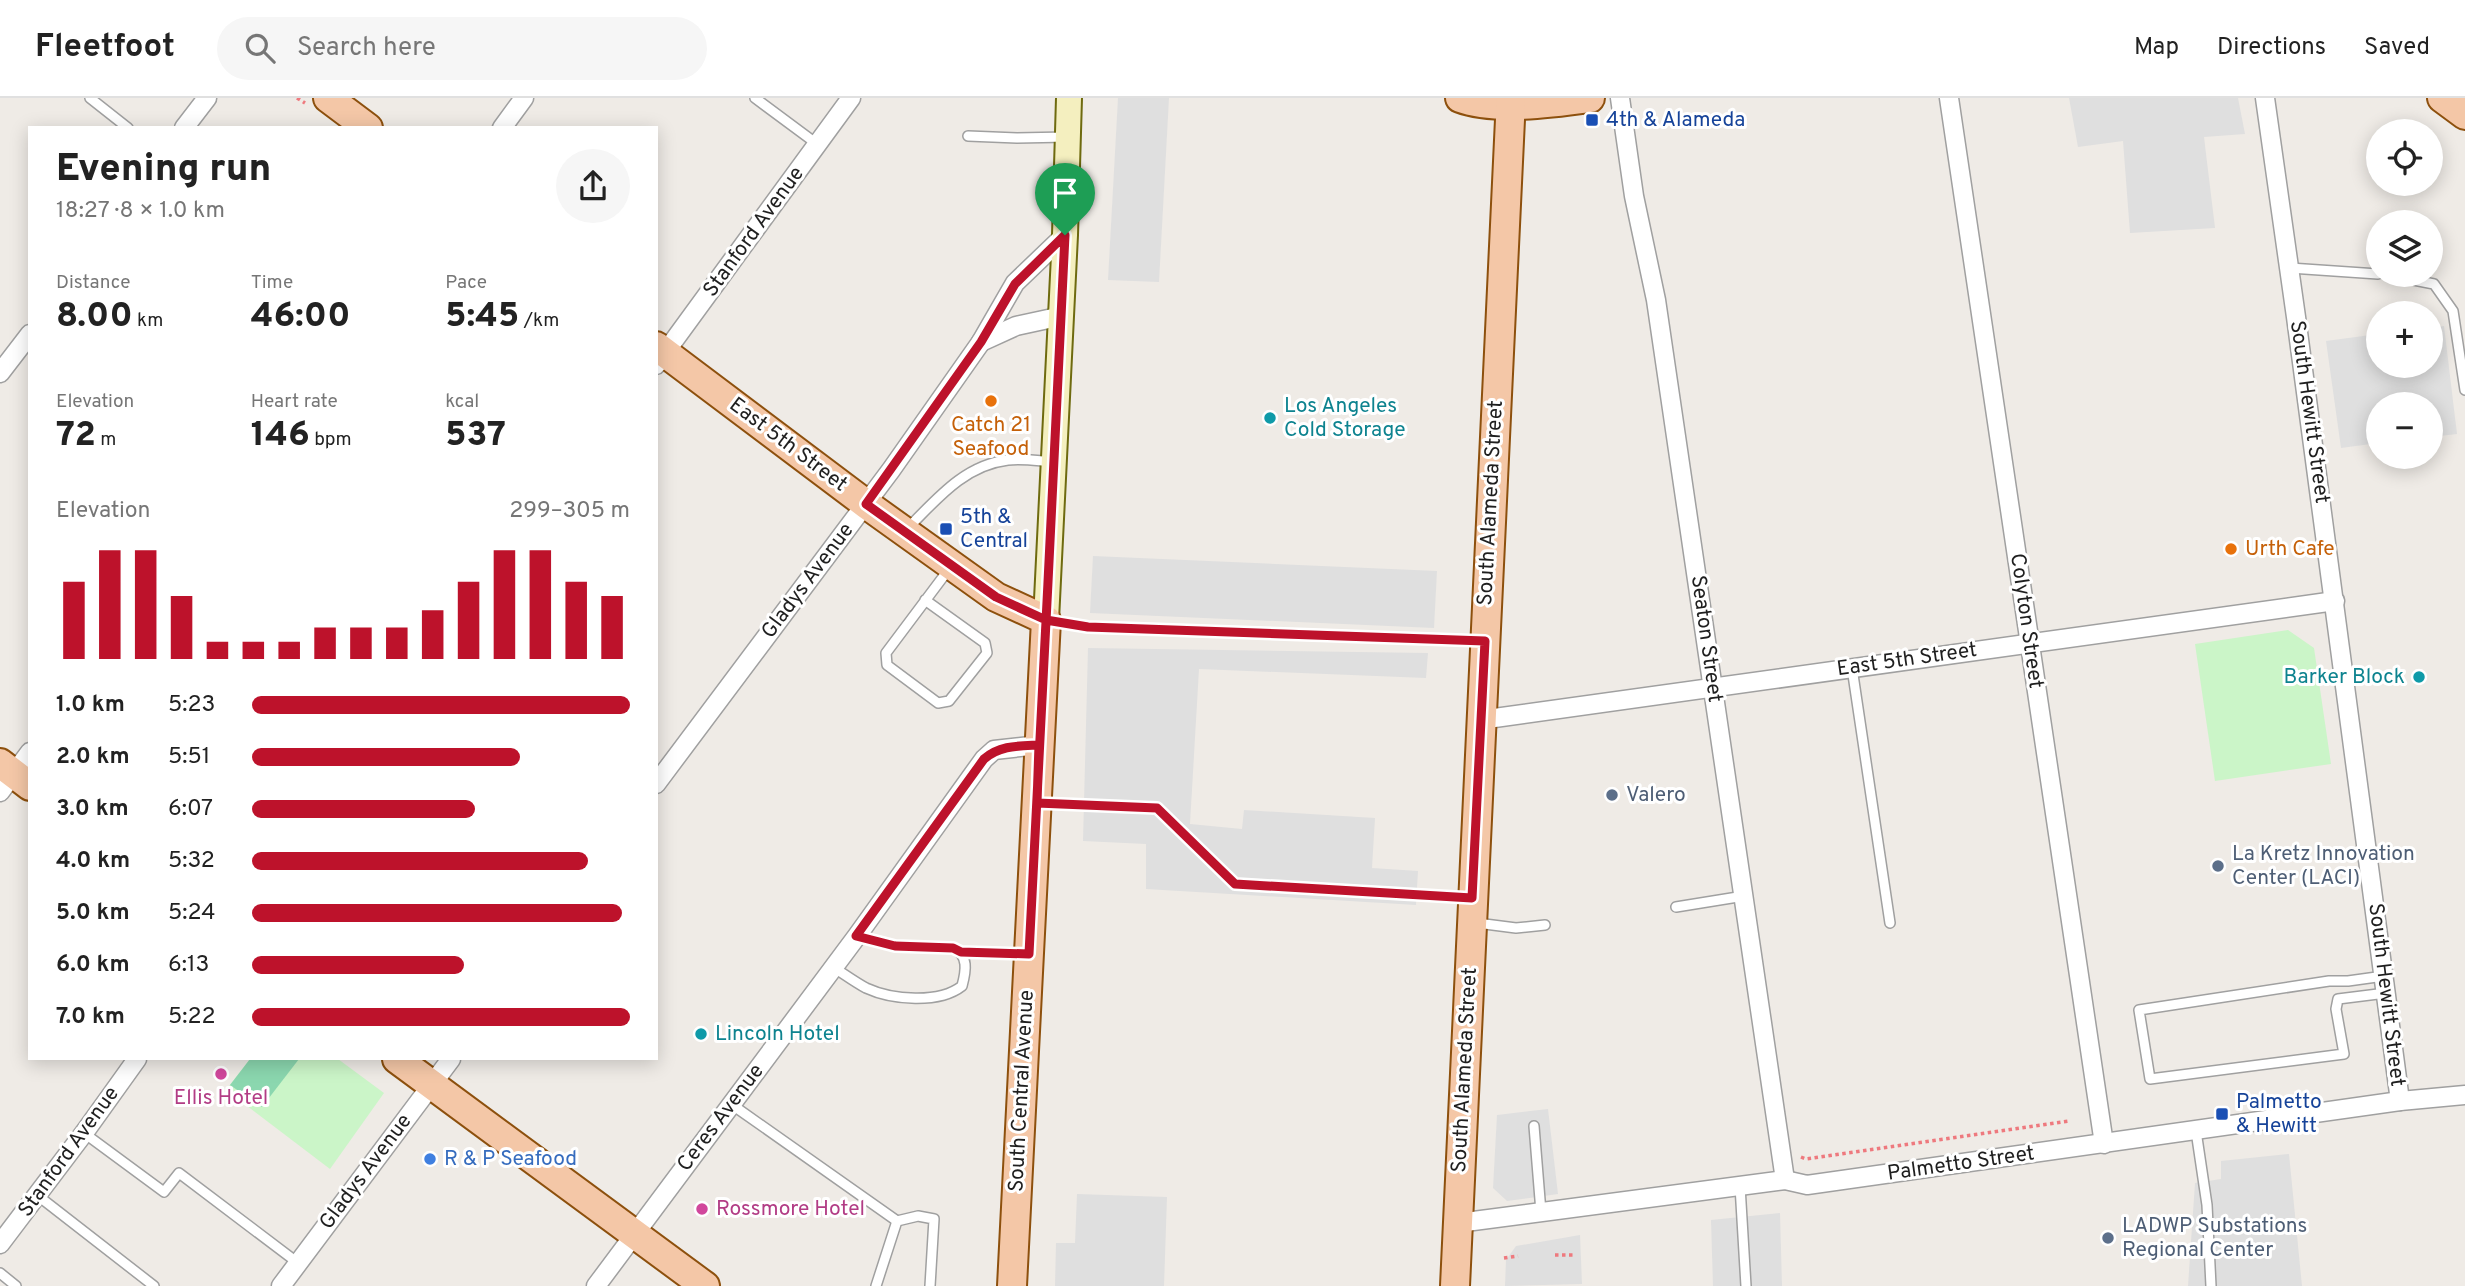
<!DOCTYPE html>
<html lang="en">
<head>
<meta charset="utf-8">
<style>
	:root { --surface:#fff; --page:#f6f6f6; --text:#222; --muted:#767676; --line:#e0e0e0; --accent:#bd122b }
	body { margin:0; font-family:Overpass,sans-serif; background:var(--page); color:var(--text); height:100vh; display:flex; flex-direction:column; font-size:26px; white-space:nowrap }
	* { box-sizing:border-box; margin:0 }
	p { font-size:23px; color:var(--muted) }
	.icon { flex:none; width:38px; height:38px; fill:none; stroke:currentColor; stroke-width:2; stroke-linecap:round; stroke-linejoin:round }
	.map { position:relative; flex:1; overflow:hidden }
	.panel { position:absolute; left:28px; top:28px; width:630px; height:934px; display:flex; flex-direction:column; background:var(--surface); border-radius:0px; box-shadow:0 4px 18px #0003 }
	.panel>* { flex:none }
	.buttons { position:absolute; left:2366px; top:21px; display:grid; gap:14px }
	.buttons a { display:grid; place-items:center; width:77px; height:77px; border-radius:50%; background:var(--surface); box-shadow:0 4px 18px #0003; font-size:35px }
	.pin { position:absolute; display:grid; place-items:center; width:60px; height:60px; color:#fff; margin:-72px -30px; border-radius:50% 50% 50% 0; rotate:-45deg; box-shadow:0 0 7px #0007 }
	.pin .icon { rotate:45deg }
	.round { display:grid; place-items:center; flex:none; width:74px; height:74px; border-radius:37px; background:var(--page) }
	.overview { display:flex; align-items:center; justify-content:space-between; height:119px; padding:0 28px }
	h1 { font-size:38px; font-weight:800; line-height:52px }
	.metrics { display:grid; grid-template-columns:repeat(3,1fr); gap:10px; height:119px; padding:7px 28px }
	.metrics div { display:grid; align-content:center }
	.metrics b { font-size:35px; font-weight:800 }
	.metrics small { font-size:19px; font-weight:400 }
	.metrics p { font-size:19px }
	.chart { height:196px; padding:14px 28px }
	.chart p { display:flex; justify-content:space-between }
	.chart svg { width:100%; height:126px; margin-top:7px; stroke:var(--accent); stroke-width:6 }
	ul { padding:0 28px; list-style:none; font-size:23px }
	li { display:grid; grid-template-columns:112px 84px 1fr; align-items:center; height:52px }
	li i { height:18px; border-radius:9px; background:var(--accent) }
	header { display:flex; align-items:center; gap:42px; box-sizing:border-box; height:98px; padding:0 35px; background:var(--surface); border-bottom:2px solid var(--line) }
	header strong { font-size:33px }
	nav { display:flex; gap:38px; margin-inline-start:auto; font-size:24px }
	.search { width:490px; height:63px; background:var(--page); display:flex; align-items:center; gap:18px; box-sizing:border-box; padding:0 24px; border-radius:38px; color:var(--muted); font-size:26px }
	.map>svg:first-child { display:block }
	.park { fill:#cbf5c8 }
	.pitch { fill:#8bd7af }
	.parking { fill:#dfdfdf }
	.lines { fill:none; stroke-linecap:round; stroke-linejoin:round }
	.service-casing { stroke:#a0a0a0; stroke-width:12 }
	.minor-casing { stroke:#a0a0a0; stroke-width:21 }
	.secondary-casing { stroke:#6e6a0f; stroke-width:28 }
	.primary-casing { stroke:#8d500d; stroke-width:32 }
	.path { stroke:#ee797e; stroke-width:3.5; stroke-dasharray:3.5 3.5; stroke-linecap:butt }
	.service { stroke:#fff; stroke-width:9 }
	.minor { stroke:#fff; stroke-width:18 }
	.secondary { stroke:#f4efbf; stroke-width:24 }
	.primary { stroke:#f4c7a7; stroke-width:28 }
	.route-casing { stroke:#fff; stroke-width:14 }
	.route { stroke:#bd122b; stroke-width:9 }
	.transit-dot { fill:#1a4fb4; stroke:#fff; stroke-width:2.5 }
	.food-dot { fill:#e8710a; stroke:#fff; stroke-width:2.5 }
	.culture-dot { fill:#0f9aa8; stroke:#fff; stroke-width:2.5 }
	.service-dot { fill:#5c6f8a; stroke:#fff; stroke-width:2.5 }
	.hotel-dot { fill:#d1479c; stroke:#fff; stroke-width:2.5 }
	.shop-dot { fill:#3f7fe0; stroke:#fff; stroke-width:2.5 }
	.labels { text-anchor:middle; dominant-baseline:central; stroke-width:6; stroke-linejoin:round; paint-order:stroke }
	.transit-label { font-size:21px; fill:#164399; stroke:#fff; text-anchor:start }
	.street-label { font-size:21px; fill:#1f1f1f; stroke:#fff }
	.culture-label { font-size:21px; fill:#0d838f; stroke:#fff; text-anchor:start }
	.food-label { font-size:21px; fill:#c56008; stroke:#fff }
	.service-label { font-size:21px; fill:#4e5e75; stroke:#fff; text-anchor:start }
	.hotel-label { font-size:21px; fill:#b23c85; stroke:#fff }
	.shop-label { font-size:21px; fill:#366cbe; stroke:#fff; text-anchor:start }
</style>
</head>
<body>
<header>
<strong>Fleetfoot</strong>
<div class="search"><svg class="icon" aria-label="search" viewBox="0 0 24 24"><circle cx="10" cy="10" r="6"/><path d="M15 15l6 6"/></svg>Search here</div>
<nav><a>Map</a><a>Directions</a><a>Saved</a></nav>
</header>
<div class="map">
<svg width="2465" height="1188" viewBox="0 0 2465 1188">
	<rect width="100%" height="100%" fill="#efebe6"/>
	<g class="park">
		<polygon points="2288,532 2314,550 2331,666 2215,683 2195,546"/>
		<polygon points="250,961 338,961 384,995 330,1071 226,992"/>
	</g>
	<polygon class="pitch" points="250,961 299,961 262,1009 230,987"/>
	<g class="parking">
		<polygon points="1118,0 1169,0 1159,184 1108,182"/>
		<polygon points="2069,0 2238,0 2245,36 2204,39 2215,130 2130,135 2123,43 2078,49"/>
		<polygon points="2444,228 2457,336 2431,339 2431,306 2378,306 2378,345 2341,350 2326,243 2378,236 2378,268 2431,268 2431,230"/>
		<polygon points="1093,458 1437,473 1434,530 1090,515"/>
		<polygon points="1088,550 1428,555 1426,580 1199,571 1190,726 1242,731 1244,712 1375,720 1372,770 1418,773 1416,807 1146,791 1146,746 1083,743"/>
		<polygon points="1548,1011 1558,1096 1507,1103 1493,1090 1497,1017"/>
		<polygon points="2289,1056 2302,1188 2188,1188 2195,1085 2221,1081 2221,1063"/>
		<polygon points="1077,1096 1167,1099 1164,1188 1055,1188 1056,1145 1075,1145"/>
		<polygon points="1780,1115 1782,1188 1713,1188 1711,1122"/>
		<polygon points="1580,1137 1582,1186 1505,1188 1506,1162 1516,1148"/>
	</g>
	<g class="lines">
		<g class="service-casing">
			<g id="service">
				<polyline points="90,0 128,30"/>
				<polyline points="755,0 817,46"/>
				<polyline points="968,38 1017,40 1067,39"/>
				<polyline points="2290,170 2378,176"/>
				<polyline points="2388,177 2434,186 2453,213 2465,292"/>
				<path d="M906 432C936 402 964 367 1008 362 1023 360 1038 363 1053 364"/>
				<polyline points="925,502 985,545 987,555 949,603 938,605 887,567 886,555 949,471"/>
				<polyline points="1051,523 1088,529 1481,543"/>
				<polyline points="1852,570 1890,825"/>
				<polyline points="1039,705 1157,710 1235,786 1470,800"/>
				<polyline points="1676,809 1744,798"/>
				<polyline points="1477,825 1516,830 1545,827"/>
				<polyline points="961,854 1025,856"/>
				<path d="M833 869C844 876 855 884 866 890 892 902 939 906 962 888 966 873 969 857 953 850L895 848 857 838"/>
				<polyline points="2384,878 2348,883 2329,883 2139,912 2150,981 2344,956 2336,911 2338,901 2386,895"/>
				<polyline points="731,1006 897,1123"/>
				<polyline points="1534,1028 1541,1114"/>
				<polyline points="2196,1033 2207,1107 2211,1188"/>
				<polyline points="84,1035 164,1094 179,1075 298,1165"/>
				<polyline points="1740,1088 1746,1188"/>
				<polyline points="37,1097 154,1188"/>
				<polyline points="0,1175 16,1188"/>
				<polyline points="876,1188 897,1123 918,1118 934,1121 930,1188"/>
			</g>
		</g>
		<g class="minor-casing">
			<g id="minor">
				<polyline points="1620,0 1634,98 1656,202 1785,1082"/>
				<polyline points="1949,0 2104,1046"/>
				<polyline points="2265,0 2296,219 2400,1003"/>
				<polyline points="184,30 207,0"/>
				<polyline points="502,30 524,0"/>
				<polyline points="981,244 1016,228 1062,218"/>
				<polyline points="656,267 851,0"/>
				<polyline points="0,275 30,236"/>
				<polyline points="1480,622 2335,503"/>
				<polyline points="656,686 891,372 981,244 1015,185 1065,137"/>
				<polyline points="0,694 30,654"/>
				<polyline points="1458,1125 1785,1082 1807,1087 2400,1003 2465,997"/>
				<polyline points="0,1146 84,1035 137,961"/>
				<polyline points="281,1188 451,961"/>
				<polyline points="596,1188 857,838 984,661 994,652 1039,647"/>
			</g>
		</g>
		<g class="secondary-casing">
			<polyline id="secondary" points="1046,522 1065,137 1069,0"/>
		</g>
		<g class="primary-casing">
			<g id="primary">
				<polyline points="328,0 368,30"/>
				<path d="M1460 0C1495 13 1553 5 1590 0"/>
				<polyline points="2442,0 2465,17"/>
				<polyline points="656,248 866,406 996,499 1046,522 1012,1188"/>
				<polyline points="0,665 30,688"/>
				<polyline points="397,961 705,1188"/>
				<polyline points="1455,1188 1511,0"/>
			</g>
		</g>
		<g class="path">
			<polyline points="297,0 305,5"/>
			<polyline points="1801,1059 1806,1061 2069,1023"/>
			<polyline points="1555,1157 1573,1157"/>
			<polyline points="1504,1160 1518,1158"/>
		</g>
		<use href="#service" class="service"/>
		<use href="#minor" class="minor"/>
		<use href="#secondary" class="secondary"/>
		<use href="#primary" class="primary"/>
	</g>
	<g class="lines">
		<g class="route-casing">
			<path id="route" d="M1065 137C1054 377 1041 616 1029 856L961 854 953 850 895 848 856 838 984 661C1000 647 1019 648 1039 647L1037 705 1157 710 1235 786 1472 800 1485 543 1088 529 1046 522 996 499 866 406 981 244 1015 186 1065 137"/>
		</g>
		<use href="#route" class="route"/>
	</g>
	<g class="transit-dot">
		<rect x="1585" y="15" width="14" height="14" rx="3.5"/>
		<rect x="939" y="424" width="14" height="14" rx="3.5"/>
		<rect x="2215" y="1009" width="14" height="14" rx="3.5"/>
	</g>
	<g class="food-dot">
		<circle cx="991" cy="303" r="7"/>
		<circle cx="2231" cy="451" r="7"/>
	</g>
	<g class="culture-dot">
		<circle cx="1270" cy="320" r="7"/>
		<circle cx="2419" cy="579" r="7"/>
		<circle cx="701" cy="936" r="7"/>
	</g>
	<g class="service-dot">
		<circle cx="1612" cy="697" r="7"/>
		<circle cx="2218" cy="768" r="7"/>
		<circle cx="2108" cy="1140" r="7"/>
	</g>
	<g class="hotel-dot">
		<circle cx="221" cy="976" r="7"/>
		<circle cx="702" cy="1111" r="7"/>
	</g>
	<circle class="shop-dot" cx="430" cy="1061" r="7"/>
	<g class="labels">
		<g class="transit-label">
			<text x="1606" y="22">4th &amp; Alameda</text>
			<text x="960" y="419">5th &amp;<tspan x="960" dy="24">Central</tspan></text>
			<text x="2236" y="1004">Palmetto<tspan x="2236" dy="24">&amp; Hewitt</tspan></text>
		</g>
		<g class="street-label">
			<text transform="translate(754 134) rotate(-54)">Stanford Avenue</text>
			<text transform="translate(2309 314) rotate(82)">South Hewitt Street</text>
			<text transform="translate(788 347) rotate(37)">East 5th Street</text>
			<text transform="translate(1491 405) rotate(-87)">South Alameda Street</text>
			<text transform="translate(808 483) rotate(-53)">Gladys Avenue</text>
			<text transform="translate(2026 523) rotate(82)">Colyton Street</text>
			<text transform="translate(1706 541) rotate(82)">Seaton Street</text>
			<text transform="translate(1907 562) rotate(-8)">East 5th Street</text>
			<text transform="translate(2386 897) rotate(83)">South Hewitt Street</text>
			<text transform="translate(1465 972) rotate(-87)">South Alameda Street</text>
			<text transform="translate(1022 993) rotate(-87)">South Central Avenue</text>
			<text transform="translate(721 1020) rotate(-53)">Ceres Avenue</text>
			<text transform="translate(69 1054) rotate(-54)">Stanford Avenue</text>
			<text transform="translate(1961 1066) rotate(-8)">Palmetto Street</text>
			<text transform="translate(366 1074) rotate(-53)">Gladys Avenue</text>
		</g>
		<g class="culture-label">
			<text x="1284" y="308">Los Angeles<tspan x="1284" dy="24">Cold Storage</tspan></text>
			<text x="2405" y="579" text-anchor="end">Barker Block</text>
			<text x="715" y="936">Lincoln Hotel</text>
		</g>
		<g class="food-label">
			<text x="991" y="327">Catch 21<tspan x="991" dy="24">Seafood</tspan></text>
			<text x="2245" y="451" text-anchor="start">Urth Cafe</text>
		</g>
		<g class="service-label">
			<text x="1626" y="697">Valero</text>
			<text x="2232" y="756">La Kretz Innovation<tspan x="2232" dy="24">Center (LACI)</tspan></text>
			<text x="2122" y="1128">LADWP Substations<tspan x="2122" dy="24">Regional Center</tspan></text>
		</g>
		<g class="hotel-label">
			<text x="221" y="1000">Ellis Hotel</text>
			<text x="716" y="1111" text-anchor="start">Rossmore Hotel</text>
		</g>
		<g class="shop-label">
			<text x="444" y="1061">R &amp; P Seafood</text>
		</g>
	</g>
</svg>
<div class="buttons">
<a><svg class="icon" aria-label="locate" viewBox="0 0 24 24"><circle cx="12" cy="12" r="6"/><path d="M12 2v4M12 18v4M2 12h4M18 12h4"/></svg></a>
<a><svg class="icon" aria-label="layers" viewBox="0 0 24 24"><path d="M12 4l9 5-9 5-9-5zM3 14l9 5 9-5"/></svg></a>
<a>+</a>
<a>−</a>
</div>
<div class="pin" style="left:1065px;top:137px;background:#1e9e55"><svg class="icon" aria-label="arrive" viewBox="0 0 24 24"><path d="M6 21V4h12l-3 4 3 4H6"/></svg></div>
<section class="panel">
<div class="overview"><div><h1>Evening run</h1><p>18:27 · 8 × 1.0 km</p></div><a class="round"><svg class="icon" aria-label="share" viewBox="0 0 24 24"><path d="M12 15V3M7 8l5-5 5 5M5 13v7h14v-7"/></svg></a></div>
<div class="metrics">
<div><p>Distance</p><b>8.00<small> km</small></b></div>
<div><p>Time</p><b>46:00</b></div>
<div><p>Pace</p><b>5:45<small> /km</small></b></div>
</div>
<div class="metrics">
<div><p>Elevation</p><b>72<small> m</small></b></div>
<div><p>Heart rate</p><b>146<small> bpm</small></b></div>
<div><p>kcal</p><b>537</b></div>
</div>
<div class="chart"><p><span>Elevation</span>299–305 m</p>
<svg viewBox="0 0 160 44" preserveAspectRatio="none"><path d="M5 44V17M15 44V6M25 44V6M35 44V22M45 44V38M55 44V38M65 44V38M75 44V33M85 44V33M95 44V33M105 44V27M115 44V17M125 44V6M135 44V6M145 44V17M155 44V22"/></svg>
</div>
<ul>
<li><b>1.0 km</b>5:23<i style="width:100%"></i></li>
<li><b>2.0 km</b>5:51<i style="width:71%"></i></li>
<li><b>3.0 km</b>6:07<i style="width:59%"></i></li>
<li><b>4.0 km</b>5:32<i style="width:89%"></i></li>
<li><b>5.0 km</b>5:24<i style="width:98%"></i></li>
<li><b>6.0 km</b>6:13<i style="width:56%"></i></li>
<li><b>7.0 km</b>5:22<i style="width:100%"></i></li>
</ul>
</section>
</div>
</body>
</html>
